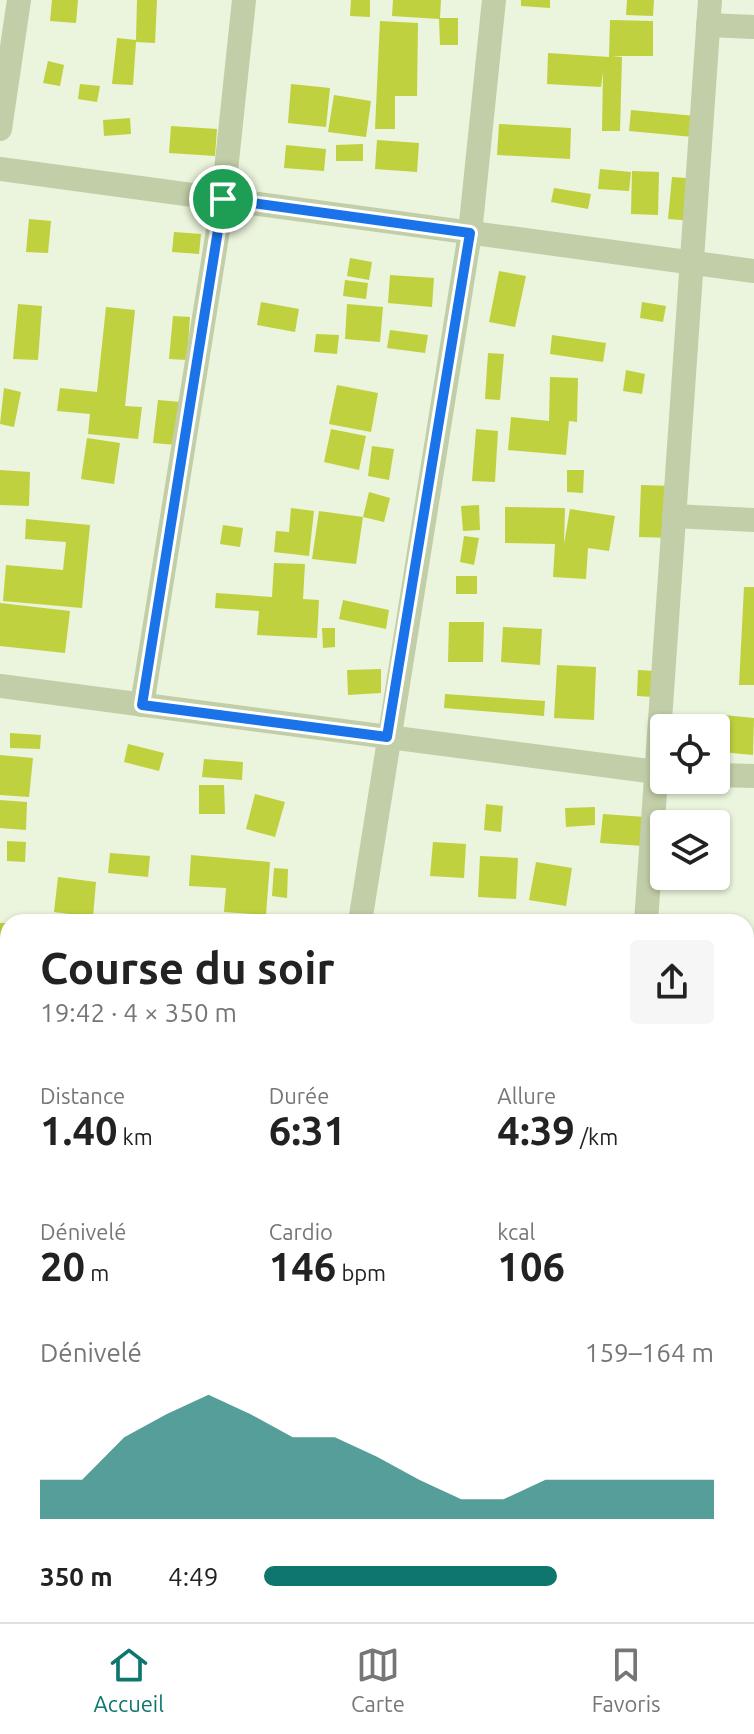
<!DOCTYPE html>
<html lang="fr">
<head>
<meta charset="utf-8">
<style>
	:root { --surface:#fff; --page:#f6f6f6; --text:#222; --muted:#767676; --line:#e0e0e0; --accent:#0f766e }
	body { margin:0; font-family:Ubuntu,sans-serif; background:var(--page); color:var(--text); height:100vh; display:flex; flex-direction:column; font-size:30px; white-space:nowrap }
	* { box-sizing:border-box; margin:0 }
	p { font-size:26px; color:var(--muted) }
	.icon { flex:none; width:44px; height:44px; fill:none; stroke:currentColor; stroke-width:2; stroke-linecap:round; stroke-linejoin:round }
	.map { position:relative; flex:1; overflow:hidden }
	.panel { position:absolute; left:0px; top:914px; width:754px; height:708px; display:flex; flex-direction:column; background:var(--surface); border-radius:24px 24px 0 0; box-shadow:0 2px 6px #0004 }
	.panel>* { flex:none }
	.fabs { position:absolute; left:650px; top:714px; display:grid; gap:16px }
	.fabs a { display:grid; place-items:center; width:80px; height:80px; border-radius:8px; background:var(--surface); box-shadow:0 2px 6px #0004; font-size:40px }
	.pin { position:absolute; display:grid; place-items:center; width:68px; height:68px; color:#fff; margin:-34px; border:4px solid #fff; border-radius:50%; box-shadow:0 2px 8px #0007 }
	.round { display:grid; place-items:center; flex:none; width:84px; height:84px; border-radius:8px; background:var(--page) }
	.headline { display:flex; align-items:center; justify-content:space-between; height:136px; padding:0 40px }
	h1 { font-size:44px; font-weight:700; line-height:60px }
	.stats { display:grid; grid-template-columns:repeat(3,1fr); gap:12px; height:136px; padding:8px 40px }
	.stats div { display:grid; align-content:center }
	.stats b { font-size:40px; font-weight:700 }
	.stats small { font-size:22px; font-weight:400 }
	.stats p { font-size:22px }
	.chart { height:224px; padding:16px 40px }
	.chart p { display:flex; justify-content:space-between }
	.chart svg { width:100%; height:144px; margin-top:8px; fill:var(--accent); opacity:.7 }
	ul { padding:0 40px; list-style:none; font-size:26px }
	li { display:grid; grid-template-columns:128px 96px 1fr; align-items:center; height:60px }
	li i { height:20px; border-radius:10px; background:var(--accent) }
	.dock { display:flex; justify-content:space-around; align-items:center; height:112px; border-top:2px solid var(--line); background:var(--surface); font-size:22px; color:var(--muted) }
	.dock a { display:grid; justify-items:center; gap:4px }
	.dock .selected { color:var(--accent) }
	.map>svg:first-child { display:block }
	.building { fill:#bfd13e }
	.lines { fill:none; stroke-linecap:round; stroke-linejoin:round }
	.minor { stroke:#c1cea7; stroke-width:24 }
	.major { stroke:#757d58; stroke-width:24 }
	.route-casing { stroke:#fff; stroke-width:16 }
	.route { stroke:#1a73e8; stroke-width:10 }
</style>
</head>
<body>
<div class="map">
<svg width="754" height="1622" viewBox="0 0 754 1622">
	<rect width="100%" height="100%" fill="#ebf4dc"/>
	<g class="building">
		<polygon points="52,0 78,0 76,23 50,21"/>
		<polygon points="137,0 157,0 155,43 136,42 133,85 112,84 117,38 136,40"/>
		<polygon points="351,0 370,0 370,17 350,16"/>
		<polygon points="393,0 441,0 440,18 458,18 458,45 440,45 439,19 392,16"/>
		<polygon points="521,0 550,0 550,8 521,6"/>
		<polygon points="627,0 654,0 653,16 626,15"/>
		<polygon points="610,20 653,21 653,56 612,56 622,57 620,131 602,131 603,72 601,87 547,84 548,53 609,57"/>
		<polygon points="380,21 418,23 417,96 395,96 395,129 375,129"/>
		<polygon points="48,61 64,65 60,86 43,83"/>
		<polygon points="80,84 100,86 97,102 78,99"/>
		<polygon points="291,84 330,88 326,127 288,123"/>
		<polygon points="334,95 371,101 366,137 328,132"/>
		<polygon points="631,110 706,117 704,138 629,131"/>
		<polygon points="130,118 131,134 104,136 103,120"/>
		<polygon points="499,124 571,128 570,159 497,155"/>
		<polygon points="171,126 217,129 215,156 169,153"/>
		<polygon points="377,140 419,143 417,172 375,169"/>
		<polygon points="363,144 363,161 336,161 336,145"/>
		<polygon points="286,145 326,149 324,171 284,168"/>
		<polygon points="600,169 631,172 629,191 598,189"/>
		<polygon points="632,171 659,172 658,215 631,214"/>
		<polygon points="672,177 700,179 696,221 668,219"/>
		<polygon points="554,188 591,194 588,209 551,202"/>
		<polygon points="29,219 51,221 48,253 26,252"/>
		<polygon points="174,232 201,234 199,254 172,252"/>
		<polygon points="350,258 372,262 369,280 347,276"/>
		<polygon points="499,271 526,276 515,327 489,322"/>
		<polygon points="390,275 434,278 432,307 388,303"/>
		<polygon points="345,280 368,283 366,299 343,296"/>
		<polygon points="261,302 299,309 295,332 257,325"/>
		<polygon points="642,302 666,306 663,322 640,318"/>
		<polygon points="18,304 42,306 38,360 13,359"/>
		<polygon points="347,304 383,307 380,342 345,339"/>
		<polygon points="106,307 135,310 125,406 142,407 138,439 88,434 90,414 57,411 60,388 97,392"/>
		<polygon points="173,316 190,317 187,360 169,359"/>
		<polygon points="390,330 428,335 425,353 387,348"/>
		<polygon points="316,334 339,335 337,354 314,352"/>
		<polygon points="552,335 606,343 603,362 550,354"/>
		<polygon points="488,353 504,354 500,400 485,399"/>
		<polygon points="626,370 645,374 642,394 623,391"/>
		<polygon points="550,377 578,378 577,422 569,421 566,455 508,450 511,417 549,421"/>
		<polygon points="337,385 378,393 371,432 329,424"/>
		<polygon points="4,388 21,392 14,427 0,424"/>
		<polygon points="158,400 181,402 177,445 153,443"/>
		<polygon points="331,429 366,436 359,470 324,462"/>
		<polygon points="476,429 498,431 495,482 472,481"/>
		<polygon points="87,438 120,443 114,484 81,479"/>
		<polygon points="372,446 394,449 389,480 368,476"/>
		<polygon points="0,470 30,472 29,506 0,505"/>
		<polygon points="567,470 584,470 583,493 567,492"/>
		<polygon points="641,485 673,486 671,538 639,537"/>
		<polygon points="369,492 390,498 384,522 363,517"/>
		<polygon points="479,505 480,530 463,531 461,506"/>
		<polygon points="505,507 565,508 564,544 570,509 615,516 609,551 588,548 586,579 553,577 555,544 505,543"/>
		<polygon points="291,508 314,511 309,556 274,552 276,531 289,532"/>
		<polygon points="319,511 363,517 356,564 312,559"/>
		<polygon points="26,519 90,525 82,608 3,601 6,565 63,570 66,542 25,539"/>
		<polygon points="223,525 243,528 240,547 220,544"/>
		<polygon points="464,536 479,538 474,565 460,562"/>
		<polygon points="274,563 305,564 303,599 319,600 317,638 257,635 259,611 215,608 216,593 272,597"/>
		<rect x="456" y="576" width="21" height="18"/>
		<polygon points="744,587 754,587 754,685 739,685"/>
		<polygon points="343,600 389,610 386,629 339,619"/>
		<polygon points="0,603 70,611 65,653 0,646"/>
		<polygon points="449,622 484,622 483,662 448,662"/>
		<polygon points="503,627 542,629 540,665 501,662"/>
		<polygon points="322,628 335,628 335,647 323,648"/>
		<polygon points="557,665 596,667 594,720 554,718"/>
		<polygon points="381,669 381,693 348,695 347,670"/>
		<polygon points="638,670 655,671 653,697 637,696"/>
		<polygon points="445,694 545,701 544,716 444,708"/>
		<polygon points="724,715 754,718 753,755 721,752"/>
		<polygon points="10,733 41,735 40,749 10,748"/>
		<polygon points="128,744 164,753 159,771 124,762"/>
		<polygon points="0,755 33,758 29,797 0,795"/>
		<polygon points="204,759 243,762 242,780 202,777"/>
		<polygon points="199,785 224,785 225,814 199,814"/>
		<polygon points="255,794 285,802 275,837 246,829"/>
		<polygon points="0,800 27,802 26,830 0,828"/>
		<polygon points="486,804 503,806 501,832 484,830"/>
		<polygon points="595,807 595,825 566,827 565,808"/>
		<polygon points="603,814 645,817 643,846 600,843"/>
		<polygon points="7,841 26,842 25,862 7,861"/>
		<polygon points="433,842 466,844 464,878 430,876"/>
		<polygon points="110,853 150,856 148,877 108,873"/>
		<polygon points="191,855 270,862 266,915 224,912 226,888 189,886"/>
		<polygon points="480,856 518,858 516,899 478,897"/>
		<polygon points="536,862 572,868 566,906 529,900"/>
		<polygon points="274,868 288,869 287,898 272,896"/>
		<polygon points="58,877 96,882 93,917 54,912"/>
		<polygon points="0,923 8,923 8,951 0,950"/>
		<polygon points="0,1143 8,1144 8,1170 0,1169"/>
		<polygon points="0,1414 8,1416 8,1436 0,1435"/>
	</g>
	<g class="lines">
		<g class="minor">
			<polyline points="708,25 754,27"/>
			<polyline points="0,129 19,0"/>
			<polyline points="0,169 754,271"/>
			<polyline points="674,516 754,520"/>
			<polyline points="0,686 664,773"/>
			<polyline points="142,705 223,199 244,0"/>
			<polyline points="716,775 754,776"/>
			<polyline points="360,922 470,233 494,0"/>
			<polyline points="646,922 710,0"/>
			<polyline points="0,1047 8,1048"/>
			<polyline points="0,1302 8,1303"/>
			<polyline points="746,1387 754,1388"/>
			<polyline points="598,1622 599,1614"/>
		</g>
		<g class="major">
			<polyline points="0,1589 8,1590"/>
			<polyline points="163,1614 215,1622"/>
		</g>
	</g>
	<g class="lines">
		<g class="route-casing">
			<polygon id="route" points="223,199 470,233 387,737 142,705"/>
		</g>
		<use href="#route" class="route"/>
	</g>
</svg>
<div class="fabs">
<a><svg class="icon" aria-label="locate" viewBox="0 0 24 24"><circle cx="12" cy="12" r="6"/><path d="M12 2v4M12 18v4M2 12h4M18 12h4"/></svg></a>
<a><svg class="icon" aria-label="layers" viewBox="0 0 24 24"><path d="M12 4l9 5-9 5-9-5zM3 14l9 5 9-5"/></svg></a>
</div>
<div class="pin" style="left:223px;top:199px;background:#1e9e55"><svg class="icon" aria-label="arrive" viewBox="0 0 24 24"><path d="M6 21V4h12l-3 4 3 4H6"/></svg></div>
<section class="panel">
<div class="headline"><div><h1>Course du soir</h1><p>19:42 · 4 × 350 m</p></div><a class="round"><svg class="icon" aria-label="share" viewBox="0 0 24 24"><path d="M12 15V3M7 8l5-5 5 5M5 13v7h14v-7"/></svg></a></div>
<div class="stats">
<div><p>Distance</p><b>1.40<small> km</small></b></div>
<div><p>Durée</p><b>6:31</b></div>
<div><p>Allure</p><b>4:39<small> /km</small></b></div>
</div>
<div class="stats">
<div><p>Dénivelé</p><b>20<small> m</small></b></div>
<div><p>Cardio</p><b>146<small> bpm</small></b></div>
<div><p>kcal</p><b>106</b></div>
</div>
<div class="chart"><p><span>Dénivelé</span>159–164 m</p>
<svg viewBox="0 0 160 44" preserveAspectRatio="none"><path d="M0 44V32L10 32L20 19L30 12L40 6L50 12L60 19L70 19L80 25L90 32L100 38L110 38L120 32L130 32L140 32L150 32L160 32V44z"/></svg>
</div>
<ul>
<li><b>350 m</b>4:49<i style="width:65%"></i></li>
</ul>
</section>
</div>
<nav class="dock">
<a class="selected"><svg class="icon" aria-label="home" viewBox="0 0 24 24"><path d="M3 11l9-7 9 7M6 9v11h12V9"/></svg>Accueil</a>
<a><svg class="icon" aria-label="map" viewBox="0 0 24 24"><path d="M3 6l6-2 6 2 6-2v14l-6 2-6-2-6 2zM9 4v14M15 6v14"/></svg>Carte</a>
<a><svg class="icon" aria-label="saved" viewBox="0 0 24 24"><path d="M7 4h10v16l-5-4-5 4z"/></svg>Favoris</a>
</nav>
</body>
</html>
